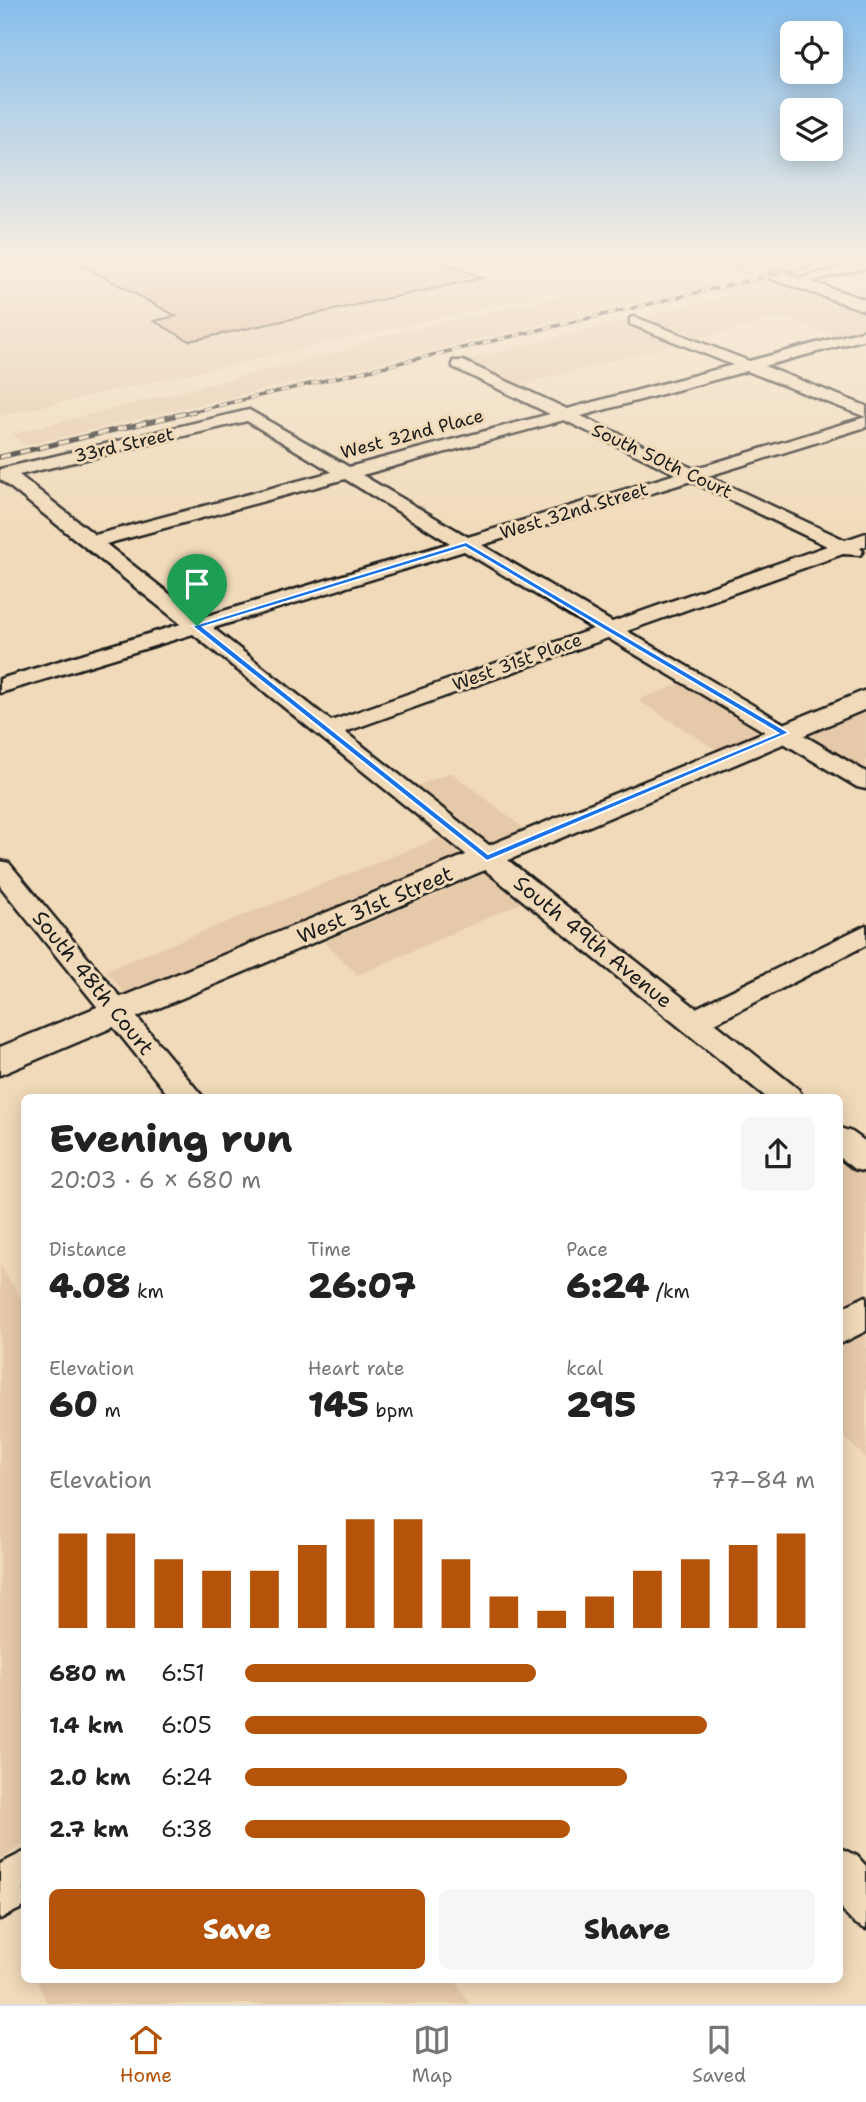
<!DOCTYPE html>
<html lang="en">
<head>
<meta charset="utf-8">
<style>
	:root { --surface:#fff; --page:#f6f6f6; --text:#222; --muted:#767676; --line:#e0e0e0; --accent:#b45309 }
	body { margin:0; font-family:"Shantell Sans",sans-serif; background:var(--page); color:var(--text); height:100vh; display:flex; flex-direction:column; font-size:26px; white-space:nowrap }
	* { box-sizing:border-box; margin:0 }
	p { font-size:23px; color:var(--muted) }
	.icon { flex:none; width:38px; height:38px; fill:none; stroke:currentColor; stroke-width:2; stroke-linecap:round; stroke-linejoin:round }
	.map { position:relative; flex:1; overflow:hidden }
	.sheet { position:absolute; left:21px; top:1094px; width:822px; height:889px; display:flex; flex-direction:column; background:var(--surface); border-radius:10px; box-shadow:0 4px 18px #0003 }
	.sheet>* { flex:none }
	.controls { position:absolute; left:780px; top:21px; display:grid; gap:14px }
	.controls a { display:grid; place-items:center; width:63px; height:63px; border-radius:10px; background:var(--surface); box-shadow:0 4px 18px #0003; font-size:35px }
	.pin { position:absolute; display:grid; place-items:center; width:60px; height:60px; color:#fff; margin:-72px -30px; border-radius:50% 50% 50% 0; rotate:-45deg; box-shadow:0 0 7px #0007 }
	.pin .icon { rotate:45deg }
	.round { display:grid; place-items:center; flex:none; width:74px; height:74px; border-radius:10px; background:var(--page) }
	.summary { display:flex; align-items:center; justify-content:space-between; height:119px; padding:0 28px }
	h1 { font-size:38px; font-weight:800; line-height:52px }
	.figures { display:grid; grid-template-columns:repeat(3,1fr); gap:10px; height:119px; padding:7px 28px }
	.figures div { display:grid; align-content:center }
	.figures b { font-size:35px; font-weight:800 }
	.figures small { font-size:19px; font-weight:400 }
	.figures p { font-size:19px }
	.chart { height:196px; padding:14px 28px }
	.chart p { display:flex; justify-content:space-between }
	.chart svg { width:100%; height:126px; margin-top:7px; stroke:var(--accent); stroke-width:6 }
	.cta { display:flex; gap:14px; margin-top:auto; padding:14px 28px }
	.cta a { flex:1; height:80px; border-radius:10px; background:var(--accent); color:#fff; font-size:28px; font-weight:800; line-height:80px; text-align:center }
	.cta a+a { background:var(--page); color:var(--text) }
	ul { padding:0 28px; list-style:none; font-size:23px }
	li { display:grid; grid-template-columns:112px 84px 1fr; align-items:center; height:52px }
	li i { height:18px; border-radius:9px; background:var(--accent) }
	.dock { display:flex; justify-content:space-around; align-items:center; height:98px; border-top:2px solid var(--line); background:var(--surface); font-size:19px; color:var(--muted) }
	.dock a { display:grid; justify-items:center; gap:4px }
	.dock .selected { color:var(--accent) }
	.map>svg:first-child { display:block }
	.built { fill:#e6c9a9 }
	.building { fill:#dbb08c; stroke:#1c1c1c; stroke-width:2 }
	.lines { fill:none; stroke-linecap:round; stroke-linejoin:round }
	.major-tunnel { stroke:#c6b49a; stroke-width:18; stroke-dasharray:18 9; stroke-linecap:butt }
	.minor-casing { stroke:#1c1c1c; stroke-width:5 }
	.major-casing { stroke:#1c1c1c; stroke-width:5 }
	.minor { fill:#f0dab9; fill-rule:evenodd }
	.major { fill:#f0dab9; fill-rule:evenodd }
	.rail-far1-casing { stroke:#1c1c1c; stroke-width:3.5 }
	.rail-casing { stroke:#1c1c1c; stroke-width:5 }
	.rail-far1 { stroke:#f0dab9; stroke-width:2.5; stroke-dasharray:8; stroke-linecap:butt }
	.rail { stroke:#f0dab9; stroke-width:3.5; stroke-dasharray:10; stroke-linecap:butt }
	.route { fill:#1a73e8; stroke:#fff; stroke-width:2; fill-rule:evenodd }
	.labels { text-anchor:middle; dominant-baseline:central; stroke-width:6; stroke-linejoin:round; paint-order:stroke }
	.far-street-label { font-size:18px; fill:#1c1c1c; stroke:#f0dab9 }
	.street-label { font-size:21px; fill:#1c1c1c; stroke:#f0dab9 }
</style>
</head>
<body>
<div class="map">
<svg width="866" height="2004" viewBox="0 0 866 2004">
	<rect width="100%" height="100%" fill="#f0dab9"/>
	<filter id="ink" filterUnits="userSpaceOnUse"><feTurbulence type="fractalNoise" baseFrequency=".0143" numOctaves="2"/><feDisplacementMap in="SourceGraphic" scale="14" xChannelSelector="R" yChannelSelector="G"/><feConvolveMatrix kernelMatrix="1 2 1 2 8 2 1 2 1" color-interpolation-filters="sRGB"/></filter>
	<g filter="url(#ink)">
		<g class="built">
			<polygon points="0,261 693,261 0,416"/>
			<polygon points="740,261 814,261 26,445 11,434 347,350 374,338 687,267"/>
			<polygon points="788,281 866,307 866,332 842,339 782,317 510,387 458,362"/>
			<polygon points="684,682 764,731 717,750 638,700"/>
			<polygon points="866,712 866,773 805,738"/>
			<polygon points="451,772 526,830 488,845 414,787"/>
			<polygon points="444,836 466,855 126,995 106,970"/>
			<polygon points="487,873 523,902 358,975 324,942"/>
			<polygon points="840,1156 866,1177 866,1291 840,1308"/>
			<polygon points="0,1265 24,1303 24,1843 0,1860"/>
			<polygon points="866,1331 866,1458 840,1433 840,1349"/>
			<polygon points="36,1979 454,1979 470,2004 47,2004"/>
		</g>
		<polygon class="building" points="75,261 439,261 483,278 189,341 154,321 176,316"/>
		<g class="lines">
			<polyline class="major-tunnel" points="736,261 777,275"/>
			<g class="minor-casing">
				<g id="minor">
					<polygon points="866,261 866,268 795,285 788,281"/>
					<path d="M635 317 749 361 866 330V339L764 366 866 406V417L747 371 581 416 694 469 866 417V427L708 476 845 540 866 533V546L860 548 863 551 860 555 843 554 627 631 866 772V789L857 787 608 638 345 732 696 1008 866 925V945L715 1023 798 1089 803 1097H766L193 634 0 693V679L181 624 0 479V469L249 410 349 467 550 414 453 367V361H463L567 409 733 365 630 324V318ZM564 420 676 474 468 537 362 475ZM247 421 332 472 95 535 19 475ZM345 479 450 543 200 618 106 544ZM691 481 827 546 612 622 482 545ZM464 551 593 629 331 721 213 628Z"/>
					<polygon points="0,861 9,863 203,1097 170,1097 0,886"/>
					<polygon points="840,1128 852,1132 866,1142 866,1172 854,1169 840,1158"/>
					<polygon points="866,1296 866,1331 840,1344 840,1309"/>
					<path d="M840 1848 857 1856 866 1866V1929C828 1913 840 1885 840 1848Z"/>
					<polygon points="24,1852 24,1907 0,1919 0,1864"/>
				</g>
			</g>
			<g class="major-casing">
				<g id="major">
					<polygon points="725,261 744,261 736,266"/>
					<polygon points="777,270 866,300 866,311 771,279 769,275"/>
					<polygon points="866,690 866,709 0,1075 0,1047"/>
				</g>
			</g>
			<use href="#minor" class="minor"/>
			<use href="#major" class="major"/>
			<g class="rail-far1-casing">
				<polyline id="rail-far1" points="187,413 831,261"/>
			</g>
			<g class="rail-casing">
				<polyline id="rail" points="0,457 195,411"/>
			</g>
			<use href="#rail-far1" class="rail-far1"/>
			<use href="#rail" class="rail"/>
		</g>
	</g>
	<linearGradient id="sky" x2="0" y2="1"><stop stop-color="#87beed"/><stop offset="0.48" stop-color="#f8eee0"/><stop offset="1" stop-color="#f8eee0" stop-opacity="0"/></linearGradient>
	<rect width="866" height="541" fill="url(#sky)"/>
	<path class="route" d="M466 542 788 732 789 733 487 861 192 626ZM465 547 778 733 488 854 203 627Z"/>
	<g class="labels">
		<g class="far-street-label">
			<text transform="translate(412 434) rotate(-15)">West 32nd Place</text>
			<text transform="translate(124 445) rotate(-13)">33rd Street</text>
			<text transform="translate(662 461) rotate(25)">South 50th Court</text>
			<text transform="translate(574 511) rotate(-17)">West 32nd Street</text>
			<text transform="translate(517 662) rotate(-20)">West 31st Place</text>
		</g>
		<g class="street-label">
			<text transform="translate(375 905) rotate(-23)">West 31st Street</text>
			<text transform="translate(593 942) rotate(39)">South 49th Avenue</text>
			<text transform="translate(93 983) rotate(51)">South 48th Court</text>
		</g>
	</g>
</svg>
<div class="controls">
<a><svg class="icon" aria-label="locate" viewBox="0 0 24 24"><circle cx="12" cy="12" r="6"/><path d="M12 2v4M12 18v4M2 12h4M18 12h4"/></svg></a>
<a><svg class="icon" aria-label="layers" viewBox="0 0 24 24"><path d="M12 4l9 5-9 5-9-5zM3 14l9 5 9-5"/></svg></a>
</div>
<div class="pin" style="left:197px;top:626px;background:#1e9e55"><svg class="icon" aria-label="arrive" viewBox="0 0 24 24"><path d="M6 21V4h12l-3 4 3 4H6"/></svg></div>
<section class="sheet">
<div class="summary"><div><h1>Evening run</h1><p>20:03 · 6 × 680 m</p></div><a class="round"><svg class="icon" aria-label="share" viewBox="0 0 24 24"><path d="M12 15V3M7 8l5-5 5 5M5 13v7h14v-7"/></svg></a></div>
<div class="figures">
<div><p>Distance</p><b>4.08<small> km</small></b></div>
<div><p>Time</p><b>26:07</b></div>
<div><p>Pace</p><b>6:24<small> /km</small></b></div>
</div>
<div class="figures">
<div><p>Elevation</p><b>60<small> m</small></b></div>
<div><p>Heart rate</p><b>145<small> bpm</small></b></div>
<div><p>kcal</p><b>295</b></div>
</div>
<div class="chart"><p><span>Elevation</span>77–84 m</p>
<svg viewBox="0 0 160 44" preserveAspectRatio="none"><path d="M5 44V11M15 44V11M25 44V20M35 44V24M45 44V24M55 44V15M65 44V6M75 44V6M85 44V20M95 44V33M105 44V38M115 44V33M125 44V24M135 44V20M145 44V15M155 44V11"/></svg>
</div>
<ul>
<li><b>680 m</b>6:51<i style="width:51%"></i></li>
<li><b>1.4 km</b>6:05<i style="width:81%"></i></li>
<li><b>2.0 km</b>6:24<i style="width:67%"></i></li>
<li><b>2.7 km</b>6:38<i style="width:57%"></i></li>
</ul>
<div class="cta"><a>Save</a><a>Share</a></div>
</section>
</div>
<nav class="dock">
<a class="selected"><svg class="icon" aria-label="home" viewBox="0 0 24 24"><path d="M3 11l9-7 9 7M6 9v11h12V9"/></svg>Home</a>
<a><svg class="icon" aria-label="map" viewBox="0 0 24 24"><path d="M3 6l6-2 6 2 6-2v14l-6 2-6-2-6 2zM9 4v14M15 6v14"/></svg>Map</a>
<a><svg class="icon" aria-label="saved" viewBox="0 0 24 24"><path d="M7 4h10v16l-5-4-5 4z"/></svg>Saved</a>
</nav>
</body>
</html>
